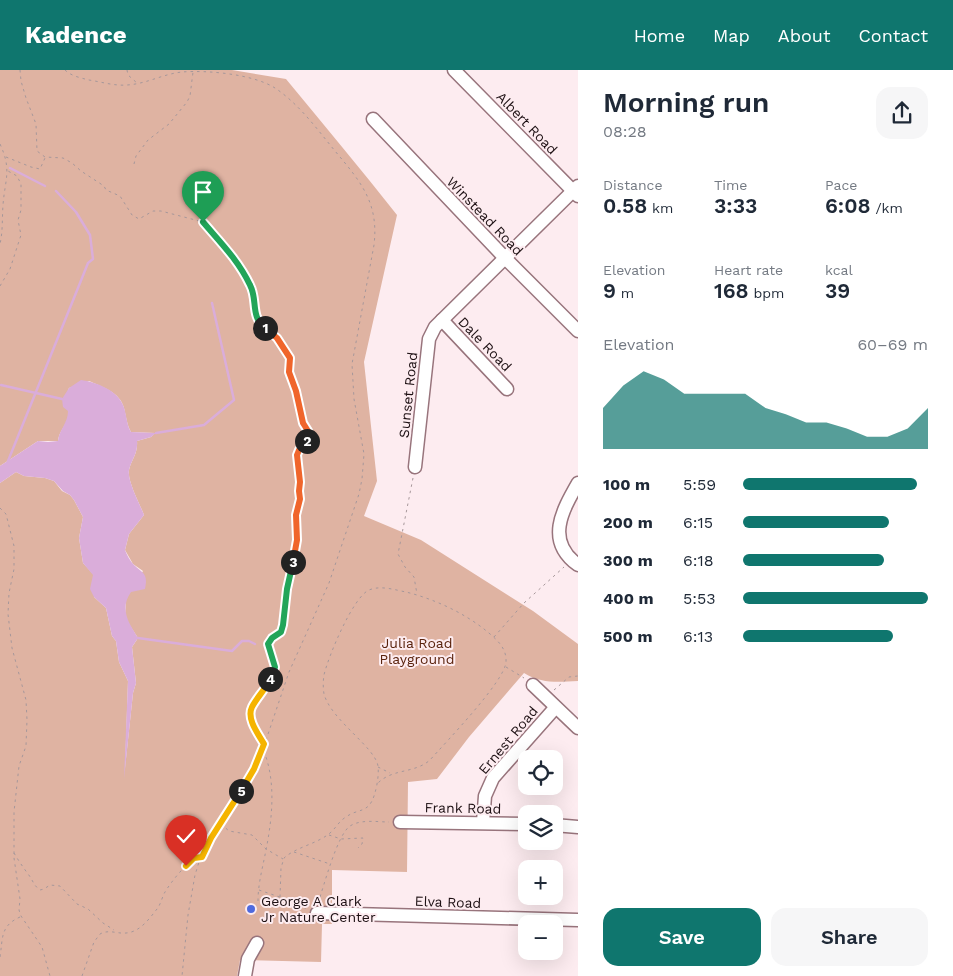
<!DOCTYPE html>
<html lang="en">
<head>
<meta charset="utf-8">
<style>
	:root { --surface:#fff; --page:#f6f6f7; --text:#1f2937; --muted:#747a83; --accent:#0f766e }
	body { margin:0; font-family:"Work Sans",sans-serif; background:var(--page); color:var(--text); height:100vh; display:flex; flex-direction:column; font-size:19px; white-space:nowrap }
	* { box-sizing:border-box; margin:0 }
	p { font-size:16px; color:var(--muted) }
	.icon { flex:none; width:28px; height:28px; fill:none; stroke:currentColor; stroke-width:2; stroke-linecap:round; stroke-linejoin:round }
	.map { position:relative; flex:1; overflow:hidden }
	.drawer { display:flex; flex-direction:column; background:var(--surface); width:375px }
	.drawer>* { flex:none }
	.buttons { position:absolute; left:518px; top:680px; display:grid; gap:10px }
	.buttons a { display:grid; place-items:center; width:45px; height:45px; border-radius:10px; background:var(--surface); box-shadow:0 5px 20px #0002; font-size:25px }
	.pin { position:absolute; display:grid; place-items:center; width:42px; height:42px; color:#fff; margin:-51px -21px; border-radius:50% 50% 50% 0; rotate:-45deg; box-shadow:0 0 5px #0007 }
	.pin .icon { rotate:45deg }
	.km { position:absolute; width:25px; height:25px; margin:-12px; border-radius:50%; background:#222; color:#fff; font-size:14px; line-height:25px; text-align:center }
	.round { display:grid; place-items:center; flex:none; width:52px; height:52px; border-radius:15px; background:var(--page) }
	.headline { display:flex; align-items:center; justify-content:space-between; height:85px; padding:0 25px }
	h1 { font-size:28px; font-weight:600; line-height:38px }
	.figures { display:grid; grid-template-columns:repeat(3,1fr); gap:8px; height:85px; padding:5px 25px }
	.figures div { display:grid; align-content:center }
	.figures b { font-size:21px; font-weight:600 }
	.figures small { font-size:14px; font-weight:400 }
	.figures p { font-size:14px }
	.chart { height:140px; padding:10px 25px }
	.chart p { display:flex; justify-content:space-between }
	.chart svg { width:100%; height:90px; margin-top:5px; fill:var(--accent); opacity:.7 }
	.button { display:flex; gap:10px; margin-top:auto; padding:10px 25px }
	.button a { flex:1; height:58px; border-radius:15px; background:var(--accent); color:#fff; font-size:20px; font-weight:600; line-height:58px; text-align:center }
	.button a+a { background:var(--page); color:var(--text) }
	ul { padding:0 25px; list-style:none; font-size:16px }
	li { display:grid; grid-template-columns:80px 60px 1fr; align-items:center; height:38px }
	li i { height:12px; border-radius:6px; background:var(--accent) }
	header { display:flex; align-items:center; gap:30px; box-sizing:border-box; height:70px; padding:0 25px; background:var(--accent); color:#fff }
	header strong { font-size:24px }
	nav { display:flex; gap:28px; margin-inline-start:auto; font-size:18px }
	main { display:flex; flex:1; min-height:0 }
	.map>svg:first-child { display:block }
	.green { fill:#dfb3a2 }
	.water { fill:#daadda }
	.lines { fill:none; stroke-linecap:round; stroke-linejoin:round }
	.stream { stroke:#daadda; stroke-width:2.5 }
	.minor-casing { stroke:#98747c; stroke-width:15 }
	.path { stroke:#a6979a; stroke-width:1; stroke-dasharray:2.5 4; stroke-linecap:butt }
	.minor { stroke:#fff; stroke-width:12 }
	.split-1-casing { stroke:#fff; stroke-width:10 }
	.split-2-casing { stroke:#fff; stroke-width:10 }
	.split-3-casing { stroke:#fff; stroke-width:10 }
	.split-4-casing { stroke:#fff; stroke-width:10 }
	.split-5-casing { stroke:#fff; stroke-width:10 }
	.split-6-casing { stroke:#fff; stroke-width:10 }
	.split-1 { stroke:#22a559; stroke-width:6 }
	.split-2 { stroke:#f0652b; stroke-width:6 }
	.split-3 { stroke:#f0652b; stroke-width:6 }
	.split-4 { stroke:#22a559; stroke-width:6 }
	.split-5 { stroke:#f5b400; stroke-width:6 }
	.split-6 { stroke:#f5b400; stroke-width:6 }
	.poi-dot { fill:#4f6ade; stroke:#fdecf0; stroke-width:2 }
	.labels { text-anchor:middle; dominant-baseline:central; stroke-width:4; stroke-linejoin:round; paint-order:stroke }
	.street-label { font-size:14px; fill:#1d1013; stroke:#fdecf0 }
	.park-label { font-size:14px; fill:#5a230d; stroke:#fdecf0 }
	.poi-label { font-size:14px; fill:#1d1013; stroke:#fdecf0; text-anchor:start }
</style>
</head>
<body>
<header>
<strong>Kadence</strong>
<nav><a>Home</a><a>Map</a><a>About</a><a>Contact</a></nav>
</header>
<main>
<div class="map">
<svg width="578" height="906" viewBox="0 0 578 906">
	<rect width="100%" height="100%" fill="#fdecf0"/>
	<path class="green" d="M0 0H232L286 9C323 54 361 99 397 145L364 292 377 411 364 446 421 470 533 541 578 574V611C558 612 542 614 524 603L469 667 437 709 408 712 407 802 332 800V854H322L321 892 240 890 237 906H0V413L16 402 24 406 45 408 54 411 62 421 70 425 74 430 83 447 79 468 83 493 94 505V527L106 538 112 566 116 571 119 592 128 611 125 698 133 623 136 613 132 577 138 568 125 548 126 529 143 501 133 494 125 480 129 464 144 445C140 434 127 411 129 400 132 388 138 384 137 371L151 367 155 363 131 362C127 355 126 346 124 338 120 322 102 317 89 311L69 318C64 328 71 339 68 349 64 358 59 362 58 371H38L0 396Z"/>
	<path class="water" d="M81 310C96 312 117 320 123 335 127 344 126 354 131 362L156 363 151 367 137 371C138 384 132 388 129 400 127 411 140 434 144 445L129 464 125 480C127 485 130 491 134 495 144 504 148 504 145 519L131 522C119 539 129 553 138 568L132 577 136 613 133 623 124 709 128 611 119 592 116 571 112 566 106 538 94 527 90 519 93 505 83 493 79 468 83 447 74 430 70 425 63 421 54 411 45 408 24 406 16 402 0 413V396L38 371 48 372 58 371C59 360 68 353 68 341L63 337 62 329 69 318Z"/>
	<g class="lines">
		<g class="stream">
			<polyline points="10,98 45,116"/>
			<polyline points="1,315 62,329"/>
			<polyline points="156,363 204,355 234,330 212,233"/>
			<polyline points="8,391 78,218 88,193 93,189 90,165 76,142 56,121"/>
			<polyline points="138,568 232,581 242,571 249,571 255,574"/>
		</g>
		<g class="minor-casing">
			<g id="minor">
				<polyline points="454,0 578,126"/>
				<polyline points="373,49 505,188 578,261"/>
				<polyline points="442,250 507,319"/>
				<polyline points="415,397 429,269 435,257 578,116"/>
				<path d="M578 413C562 441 545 471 578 495"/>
				<polyline points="533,615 578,658"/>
				<polyline points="400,752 526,754"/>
				<polyline points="483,752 485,726 493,708 555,638"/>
				<polyline points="554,755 578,757"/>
				<polyline points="317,843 578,850"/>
				<polyline points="245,906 248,889 257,873"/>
			</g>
		</g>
		<g class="path">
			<path d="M20 0 21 11 26 28 36 54 37 81 45 87 63 88 72 93 81 101 104 116 106 120 120 126 132 145 139 149 153 141H161L203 152 230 182 251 216 254 226V244L258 251 277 268 290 288 289 302 296 321 303 353 309 366 307 371 297 385 300 412 299 421 300 435 296 445 295 484 287 519 283 555 281 562 272 568 268 574 274 593 275 601 252 637C249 651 257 662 264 674"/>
			<path d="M65 0C71 6 81 8 89 10 102 12 114 16 127 15 146 14 163 4 182 2 207 0 253 4 275 18 299 34 317 59 335 81 361 112 379 133 374 175L352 294 354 329 364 384 362 409 359 424 329 513 289 602 263 679 245 714 211 768 199 792 195 805 188 845 182 906"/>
			<polyline points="127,0 128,5 137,13"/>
			<path d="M0 74C12 100 5 109 3 135 2 148 3 161 0 174"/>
			<polyline points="6,87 31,97 40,99 45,88"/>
			<polyline points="134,94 136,86 148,70 169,54 187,32 190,26 193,2"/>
			<polyline points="0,216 10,199 21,165 18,150 21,140 21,114 17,106 8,101"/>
			<polyline points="413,408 398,484 405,497 414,507 417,524"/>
			<polyline points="0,438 6,444 14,476 14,499 9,523 8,544 12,578 26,630 27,650 26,676 19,696 14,742 14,788 20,829 19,840 21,846 42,877 50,906"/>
			<polyline points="494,567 524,533 564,497"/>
			<polyline points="506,597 524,608"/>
			<polyline points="554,620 569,607 578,606"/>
			<polyline points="378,697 390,703"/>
			<polyline points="221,754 229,761 252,765 266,779 283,789"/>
			<polyline points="329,765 341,769 363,768 362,774 358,778"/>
			<polyline points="294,782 330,794"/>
			<path d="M14 783C18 790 23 797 28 804 33 810 33 815 40 820L44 819 50 815 60 816 77 834 88 839 103 853 114 860"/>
			<polyline points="259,820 306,836 305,839"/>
			<path d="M280 827 281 798 284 788C296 777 317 774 330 763 336 758 339 751 346 747 358 738 368 744 374 726 377 717 379 705 378 696 375 677 331 650 324 624 323 618 323 611 324 605 328 587 353 527 369 520 381 515 395 520 406 522 434 529 462 542 484 559 495 568 507 577 506 592 505 611 445 673 430 690 414 704 392 698 377 714"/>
			<path d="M258 831C258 815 262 800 265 785 272 751 277 712 263 679"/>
			<path d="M318 833C324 816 337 765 350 756 361 749 377 752 389 752"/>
			<path d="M0 887C3 868 0 856 20 847"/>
			<path d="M82 906 94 872 100 864C109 859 117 864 126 863 140 862 149 849 157 839 161 834 162 827 165 822 171 812 190 787 201 787"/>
		</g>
		<use href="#minor" class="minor"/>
	</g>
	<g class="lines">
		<g class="split-1-casing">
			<path id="split-1" d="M203 152C220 172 238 190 250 215 258 230 250 246 265 258"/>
		</g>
		<g class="split-2-casing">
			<polyline id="split-2" points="265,258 277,268 290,288 289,302 296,321 303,353 308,361 309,366 307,371"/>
		</g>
		<g class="split-3-casing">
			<polyline id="split-3" points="293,492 297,470 296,445 300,429 299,421 300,412 297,385 299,380 307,371"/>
		</g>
		<g class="split-4-casing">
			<polyline id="split-4" points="270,609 275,597 268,574 272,568 281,562 283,555 287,519 293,492"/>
		</g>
		<g class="split-5-casing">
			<path id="split-5" d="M241 721 254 699 264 674C259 665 246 649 252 637 257 627 266 619 270 609"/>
		</g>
		<g class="split-6-casing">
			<polyline id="split-6" points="186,796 194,788 202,787 211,768 241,721"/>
		</g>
		<use href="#split-1" class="split-1"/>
		<use href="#split-2" class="split-2"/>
		<use href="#split-3" class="split-3"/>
		<use href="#split-4" class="split-4"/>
		<use href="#split-5" class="split-5"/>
		<use href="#split-6" class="split-6"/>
	</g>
	<circle class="poi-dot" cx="251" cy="839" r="5"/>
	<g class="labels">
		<g class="street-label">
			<text transform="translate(527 53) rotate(46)">Albert Road</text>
			<text transform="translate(485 146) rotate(46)">Winstead Road</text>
			<text transform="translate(485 274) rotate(46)">Dale Road</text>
			<text transform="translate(408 325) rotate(-84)">Sunset Road</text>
			<text transform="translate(508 670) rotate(-50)">Ernest Road</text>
			<text transform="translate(463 738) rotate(1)">Frank Road</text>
			<text transform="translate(448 832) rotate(2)">Elva Road</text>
		</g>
		<g class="park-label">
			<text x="417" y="573">Julia Road<tspan x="417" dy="16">Playground</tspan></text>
		</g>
		<g class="poi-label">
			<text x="261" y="831">George A Clark<tspan x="261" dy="16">Jr Nature Center</tspan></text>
		</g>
	</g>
</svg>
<div class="buttons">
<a><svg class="icon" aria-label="locate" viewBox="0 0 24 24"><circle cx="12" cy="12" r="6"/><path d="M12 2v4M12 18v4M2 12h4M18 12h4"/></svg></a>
<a><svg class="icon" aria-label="layers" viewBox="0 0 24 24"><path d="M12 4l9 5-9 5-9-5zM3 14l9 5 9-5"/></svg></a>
<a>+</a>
<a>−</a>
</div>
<div class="pin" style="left:203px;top:152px;background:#1e9e55"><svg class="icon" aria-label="arrive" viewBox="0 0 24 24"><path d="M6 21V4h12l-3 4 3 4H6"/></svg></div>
<div class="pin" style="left:186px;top:796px;background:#d93025"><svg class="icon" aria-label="check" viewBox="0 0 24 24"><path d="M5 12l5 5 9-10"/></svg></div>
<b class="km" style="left:265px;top:258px">1</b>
<b class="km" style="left:307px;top:371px">2</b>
<b class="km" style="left:293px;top:492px">3</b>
<b class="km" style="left:270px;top:609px">4</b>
<b class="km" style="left:241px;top:721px">5</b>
</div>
<section class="drawer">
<div class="headline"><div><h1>Morning run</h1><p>08:28</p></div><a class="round"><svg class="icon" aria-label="share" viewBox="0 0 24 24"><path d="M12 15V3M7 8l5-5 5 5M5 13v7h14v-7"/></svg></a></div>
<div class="figures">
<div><p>Distance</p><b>0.58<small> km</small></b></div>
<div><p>Time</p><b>3:33</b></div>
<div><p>Pace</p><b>6:08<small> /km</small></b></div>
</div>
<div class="figures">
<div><p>Elevation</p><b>9<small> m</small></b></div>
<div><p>Heart rate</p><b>168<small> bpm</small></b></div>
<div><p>kcal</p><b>39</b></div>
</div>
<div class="chart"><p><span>Elevation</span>60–69 m</p>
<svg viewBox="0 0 160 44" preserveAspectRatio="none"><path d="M0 44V24L10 13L20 6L30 10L40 17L50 17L60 17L70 17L80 24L90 27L100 31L110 31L120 34L130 38L140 38L150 34L160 24V44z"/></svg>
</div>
<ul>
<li><b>100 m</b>5:59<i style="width:94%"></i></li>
<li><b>200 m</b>6:15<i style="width:79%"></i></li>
<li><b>300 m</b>6:18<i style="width:76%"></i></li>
<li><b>400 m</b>5:53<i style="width:100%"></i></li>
<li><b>500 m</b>6:13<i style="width:81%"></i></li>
</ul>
<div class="button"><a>Save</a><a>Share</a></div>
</section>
</main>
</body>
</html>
